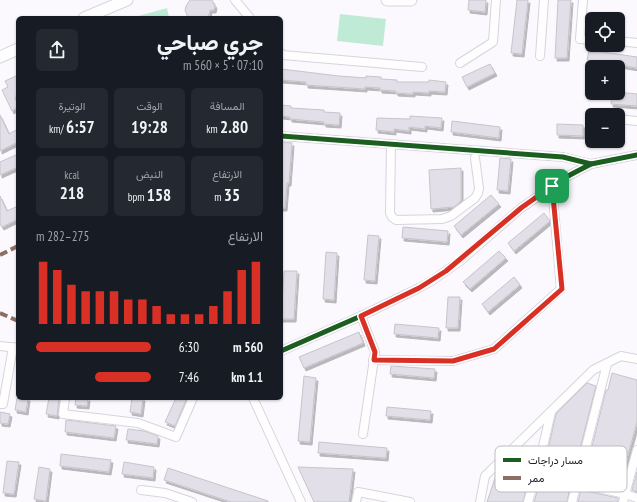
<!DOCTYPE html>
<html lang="ar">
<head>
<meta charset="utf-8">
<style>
	:root { --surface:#171b24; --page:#242831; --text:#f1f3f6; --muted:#9ea1a6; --accent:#d93025 }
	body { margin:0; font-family:"PT Sans Narrow",Vazirmatn,sans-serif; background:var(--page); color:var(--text); direction:rtl; height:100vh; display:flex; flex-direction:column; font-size:15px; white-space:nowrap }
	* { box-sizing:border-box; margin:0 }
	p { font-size:13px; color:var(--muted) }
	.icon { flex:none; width:22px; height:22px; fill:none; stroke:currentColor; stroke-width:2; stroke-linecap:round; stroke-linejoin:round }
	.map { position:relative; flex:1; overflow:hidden; direction:ltr }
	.side { position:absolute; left:16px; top:16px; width:267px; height:384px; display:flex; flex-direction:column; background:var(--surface); border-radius:6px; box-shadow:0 1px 3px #0004; direction:rtl }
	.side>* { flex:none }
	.controls { position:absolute; left:585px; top:12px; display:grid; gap:8px }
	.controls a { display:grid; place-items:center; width:40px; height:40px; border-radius:6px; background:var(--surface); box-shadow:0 1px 3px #0004; font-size:20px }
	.pin { position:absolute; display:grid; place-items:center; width:34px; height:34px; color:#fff; margin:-17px; border-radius:8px; box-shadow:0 2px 6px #0006 }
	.round { display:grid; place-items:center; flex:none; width:42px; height:42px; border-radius:6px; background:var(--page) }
	.overview { display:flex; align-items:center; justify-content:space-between; height:68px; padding:0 20px }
	h1 { font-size:22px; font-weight:800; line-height:30px }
	.stats { display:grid; grid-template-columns:repeat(3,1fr); gap:6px; height:68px; padding:4px 20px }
	.stats div { display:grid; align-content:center; border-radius:6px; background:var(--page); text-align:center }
	.stats b { font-size:17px; font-weight:800 }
	.stats small { font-size:11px; font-weight:400 }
	.stats p { font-size:11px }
	.chart { height:112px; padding:8px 20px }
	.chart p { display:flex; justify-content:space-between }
	.chart svg { width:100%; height:72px; margin-top:4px; stroke:var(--accent); stroke-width:6 }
	ul { padding:0 20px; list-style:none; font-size:13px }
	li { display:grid; grid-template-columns:64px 48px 1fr; align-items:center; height:30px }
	li i { height:10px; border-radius:5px; background:var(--accent) }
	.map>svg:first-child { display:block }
	.green { fill:#bfebd6 }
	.building { fill:#e2dfe8; stroke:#c7c4cb; filter:url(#shadow) }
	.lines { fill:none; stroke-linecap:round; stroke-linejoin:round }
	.street-casing { stroke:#d7d4dd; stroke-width:10 }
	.secondary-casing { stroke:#d7d4dd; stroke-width:13 }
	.street { stroke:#fefeff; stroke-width:8 }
	.secondary { stroke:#fefeff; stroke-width:11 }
	.quiet { stroke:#8d6e63; stroke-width:4; stroke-dasharray:8 4; stroke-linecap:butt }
	.cycleway-casing { stroke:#fff; stroke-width:8 }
	.cycleway { stroke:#1b5e20; stroke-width:5 }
	.route-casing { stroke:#fff; stroke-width:8 }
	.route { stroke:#d93025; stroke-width:5 }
	.key { fill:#fff; stroke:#bdbcbf; stroke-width:1 }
	.key-label { font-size:11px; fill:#231f2b }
</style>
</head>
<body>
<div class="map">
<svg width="637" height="502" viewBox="0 0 637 502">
	<defs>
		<filter id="shadow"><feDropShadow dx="2" dy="3" stdDeviation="0" flood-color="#0004"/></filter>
	</defs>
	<rect width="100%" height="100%" fill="#fbf9fe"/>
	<g class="green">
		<polygon points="167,8 169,18 131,18"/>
		<polygon points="340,14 386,19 383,46 337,41"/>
	</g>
	<g class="building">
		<polygon points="190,0 212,0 215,6 214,10 210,10 209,15 207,18 188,18 185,10 186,6"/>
		<polygon points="469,0 486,0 485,12 468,10"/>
		<polygon points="517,0 528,0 522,54 511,53"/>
		<polygon points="558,0 571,0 567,58 555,58"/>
		<polygon points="589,50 637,57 637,68 587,60"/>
		<polygon points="490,64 495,73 467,87 462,77"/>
		<polygon points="281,69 339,76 366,78 366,76 381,77 381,79 397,80 397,82 429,82 429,80 446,82 445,92 429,91 429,93 413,92 413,94 396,93 396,91 380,90 380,88 365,87 365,89 306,85 306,82 281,80"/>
		<polygon points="18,75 18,88 15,100 18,98 18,107 12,111 2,90 8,87 5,81"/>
		<polygon points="618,92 637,94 637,106 611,104 612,93"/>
		<polygon points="281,105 291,106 291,108 324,110 324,112 340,113 339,125 324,124 324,122 290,119 290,117 281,116"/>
		<polygon points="0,115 9,134 18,129 18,142 0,151"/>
		<polygon points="410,116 442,118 441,128 425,126 425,129 409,127 409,131 394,129 394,132 376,130 377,118 410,119"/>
		<polygon points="452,121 500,127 499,138 451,132"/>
		<polygon points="557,124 583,125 583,136 557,135"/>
		<polygon points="282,142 292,143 289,183 287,183 285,208 281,208"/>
		<polygon points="18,154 18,167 0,175 0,162"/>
		<polygon points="500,158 511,159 508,191 497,190"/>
		<polygon points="461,168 461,201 454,207 431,209 429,170"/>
		<polygon points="491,195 499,204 461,235 454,226"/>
		<polygon points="0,196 7,211 18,206 18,219 2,227 0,224"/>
		<polygon points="544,213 550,221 514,251 508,243"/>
		<polygon points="403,227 448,231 447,242 402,238"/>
		<polygon points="368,235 379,236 375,281 364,280"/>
		<polygon points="499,251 506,258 470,289 463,282"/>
		<polygon points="326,252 337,253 334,300 323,299"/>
		<polygon points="284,271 297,271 294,319 281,319"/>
		<polygon points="514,277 520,285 488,312 482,304"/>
		<polygon points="448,297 460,297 458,328 446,328"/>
		<polygon points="395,324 439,328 438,338 394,334"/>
		<polygon points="359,332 363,343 304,368 299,357"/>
		<polygon points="391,366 435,369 434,378 390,374"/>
		<polygon points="612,373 637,380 637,422 619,487 584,479 606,390 608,390"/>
		<polygon points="304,376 316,378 310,442 298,441"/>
		<polygon points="587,383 596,386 573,476 544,468 556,414"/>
		<polygon points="17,398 28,398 26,412 15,410"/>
		<polygon points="49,398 59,398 57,416 46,414"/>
		<polygon points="76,398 88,398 87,406 75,405"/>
		<polygon points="132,398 143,398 141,414 130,412"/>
		<polygon points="176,398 187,398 175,426 165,422"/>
		<polygon points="387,407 431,411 430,420 386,416"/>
		<polygon points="0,412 10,414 8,424 0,423"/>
		<polygon points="66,420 116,426 114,438 65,432"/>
		<polygon points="128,429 144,431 158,436 157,444 126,440"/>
		<polygon points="319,442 387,448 386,458 318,453"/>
		<polygon points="61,454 111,460 109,472 60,466"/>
		<polygon points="518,454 534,459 523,502 487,502 495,478 505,464 511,458"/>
		<polygon points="7,461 19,462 14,494 3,493"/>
		<polygon points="124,462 154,467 153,478 122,474"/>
		<polygon points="39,467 50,469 46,501 34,499"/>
		<polygon points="298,467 353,469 349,502 314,502"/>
		<polygon points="168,468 268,501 268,502 231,502 164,480"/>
		<polygon points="637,472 637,492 632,490"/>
		<polygon points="541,479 570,487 567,502 534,502"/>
		<polygon points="581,490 618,498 618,502 578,502"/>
	</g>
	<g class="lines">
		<g class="street-casing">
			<g id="street">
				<polyline points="235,0 250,18"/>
				<polyline points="583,0 580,39 592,40"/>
				<polyline points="618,41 637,43"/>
				<polyline points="281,53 283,55 422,67"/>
				<polyline points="540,56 544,0"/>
				<polyline points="460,63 493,42 496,0"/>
				<polyline points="618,119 637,121"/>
				<polyline points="281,136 563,157 591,164"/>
				<polyline points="391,144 390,213 392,217 396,220 442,219 451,216 475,198 478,193 479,188 475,158"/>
				<polyline points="361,316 375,352 363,434"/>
				<polyline points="0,346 17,348"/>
				<polyline points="281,351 361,316 419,288 433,280 460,261 521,208 568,176 591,164 637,155"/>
				<polyline points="373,360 453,361 494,349 561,289 552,186"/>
				<polyline points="65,398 63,414 138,423 176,437 193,398"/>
				<polyline points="253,398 301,502"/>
				<polyline points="0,404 3,404 13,347"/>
				<polyline points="537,472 577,483 625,494 637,498"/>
				<polyline points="141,490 165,493 192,502"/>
				<polyline points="356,502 358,492 410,502"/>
				<polyline points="480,502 485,476 593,370 621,356 637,359"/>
				<polyline points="528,502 537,472 551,412"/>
				<polyline points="572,502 607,364"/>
				<polyline points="623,502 637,450"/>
			</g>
		</g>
		<g class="secondary-casing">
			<g id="secondary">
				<polyline points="387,0 411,0"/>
				<polyline points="84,18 127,0"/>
				<polyline points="0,57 18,49"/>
			</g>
		</g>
		<use href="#street" class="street"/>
		<use href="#secondary" class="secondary"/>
		<g class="quiet">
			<polyline points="0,255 18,246"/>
			<polyline points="0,313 18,321"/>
		</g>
		<g class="cycleway-casing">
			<g id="cycleway">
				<polyline points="281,136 563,157 591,164"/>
				<polyline points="281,351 361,316 419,288 433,280 460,261 521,208 568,176 591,164 637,155"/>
				<polyline points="373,360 453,361 494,349 561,289 552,186"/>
			</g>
		</g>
		<use href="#cycleway" class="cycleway"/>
	</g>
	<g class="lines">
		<g class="route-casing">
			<polygon id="route" points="552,186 562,289 494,349 453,361 374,360 375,352 361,316 419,288 446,271 521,208"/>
		</g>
		<use href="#route" class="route"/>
	</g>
	<rect x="495" y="446" width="132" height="46" rx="6" class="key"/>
	<rect x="503" y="458" width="18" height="4" fill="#1b5e20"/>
	<rect x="503" y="476" width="18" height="4" fill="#8d6e63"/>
	<g class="key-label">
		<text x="528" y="464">مسار دراجات</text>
		<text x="528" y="482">ممر</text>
	</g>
</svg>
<div class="controls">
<a><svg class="icon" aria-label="locate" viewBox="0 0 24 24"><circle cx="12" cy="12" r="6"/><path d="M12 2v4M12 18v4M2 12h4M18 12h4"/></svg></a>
<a>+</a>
<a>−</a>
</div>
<div class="pin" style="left:552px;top:186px;background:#1e9e55"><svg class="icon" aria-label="arrive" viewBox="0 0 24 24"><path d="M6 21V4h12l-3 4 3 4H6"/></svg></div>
<section class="side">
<div class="overview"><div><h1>جري صباحي</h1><p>07:10 · 5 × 560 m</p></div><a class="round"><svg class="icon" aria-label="share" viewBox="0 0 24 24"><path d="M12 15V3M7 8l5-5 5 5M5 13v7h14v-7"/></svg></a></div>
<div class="stats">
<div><p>المسافة</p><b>2.80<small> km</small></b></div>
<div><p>الوقت</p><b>19:28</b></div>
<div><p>الوتيرة</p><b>6:57<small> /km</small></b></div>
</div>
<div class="stats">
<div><p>الارتفاع</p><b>35<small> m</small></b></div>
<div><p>النبض</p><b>158<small> bpm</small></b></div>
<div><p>kcal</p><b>218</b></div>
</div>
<div class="chart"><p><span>الارتفاع</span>275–282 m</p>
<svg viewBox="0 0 160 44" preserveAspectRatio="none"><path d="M5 44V6M15 44V11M25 44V20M35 44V24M45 44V24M55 44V24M65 44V29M75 44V29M85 44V33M95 44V38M105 44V38M115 44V38M125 44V33M135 44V24M145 44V11M155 44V6"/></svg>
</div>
<ul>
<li><b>560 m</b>6:30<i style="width:100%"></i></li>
<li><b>1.1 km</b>7:46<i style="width:49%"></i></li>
</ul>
</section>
</div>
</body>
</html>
